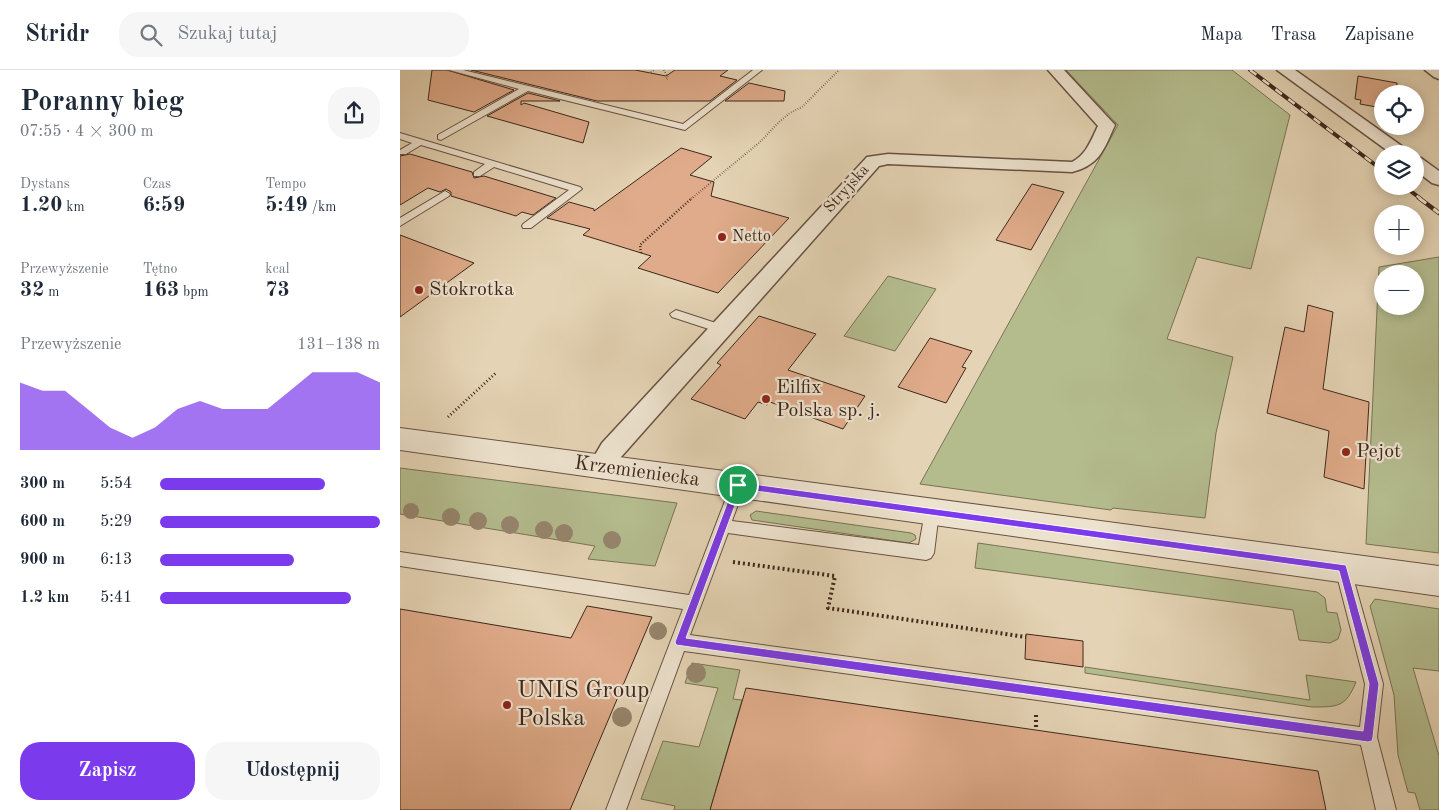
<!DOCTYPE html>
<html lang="pl">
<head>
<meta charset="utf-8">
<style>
	:root { --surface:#fff; --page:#f6f6f7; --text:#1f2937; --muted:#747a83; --line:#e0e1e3; --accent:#7c3aed }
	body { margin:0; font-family:"Old Standard TT",serif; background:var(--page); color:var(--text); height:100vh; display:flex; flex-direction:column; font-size:19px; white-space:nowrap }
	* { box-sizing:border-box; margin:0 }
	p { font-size:16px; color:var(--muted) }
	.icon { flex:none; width:28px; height:28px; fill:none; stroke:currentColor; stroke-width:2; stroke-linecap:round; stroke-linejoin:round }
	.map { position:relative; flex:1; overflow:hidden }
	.drawer { display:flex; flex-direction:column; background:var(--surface); width:400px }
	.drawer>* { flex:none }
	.buttons { position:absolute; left:974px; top:15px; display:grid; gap:10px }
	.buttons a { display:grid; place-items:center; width:50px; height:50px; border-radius:50%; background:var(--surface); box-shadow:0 2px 12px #0003; font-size:25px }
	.pin { position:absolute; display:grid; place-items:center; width:42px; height:42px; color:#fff; margin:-21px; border:2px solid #fff; border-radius:50%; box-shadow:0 1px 5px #0007 }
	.round { display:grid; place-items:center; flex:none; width:52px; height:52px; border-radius:20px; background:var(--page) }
	.head { display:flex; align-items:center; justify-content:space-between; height:85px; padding:0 20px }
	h1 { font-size:28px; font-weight:800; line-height:38px }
	.figures { display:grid; grid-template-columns:repeat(3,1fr); gap:8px; height:85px; padding:5px 20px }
	.figures div { display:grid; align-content:center }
	.figures b { font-size:21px; font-weight:800 }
	.figures small { font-size:14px; font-weight:400 }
	.figures p { font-size:14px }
	.chart { height:140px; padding:10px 20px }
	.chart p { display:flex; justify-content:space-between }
	.chart svg { width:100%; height:90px; margin-top:5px; fill:var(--accent); opacity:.7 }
	.action { display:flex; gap:10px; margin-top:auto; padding:10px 20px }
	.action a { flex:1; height:58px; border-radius:20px; background:var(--accent); color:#fff; font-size:20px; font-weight:800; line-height:58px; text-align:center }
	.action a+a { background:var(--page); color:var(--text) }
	ul { padding:0 20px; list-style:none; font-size:16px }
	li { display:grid; grid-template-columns:80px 60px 1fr; align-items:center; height:38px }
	li i { height:12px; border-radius:6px; background:var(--accent) }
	header { display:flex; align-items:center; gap:30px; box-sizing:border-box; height:70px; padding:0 25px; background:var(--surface); border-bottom:1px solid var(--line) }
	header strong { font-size:24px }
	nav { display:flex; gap:28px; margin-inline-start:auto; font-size:18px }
	.search { width:350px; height:45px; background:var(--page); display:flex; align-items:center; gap:12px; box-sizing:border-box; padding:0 18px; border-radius:20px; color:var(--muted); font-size:19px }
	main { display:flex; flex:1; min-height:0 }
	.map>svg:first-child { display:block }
	.green { fill:#b4bc8e; stroke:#7a7255; fill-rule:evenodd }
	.building { fill:#dfab8a; stroke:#3f271c }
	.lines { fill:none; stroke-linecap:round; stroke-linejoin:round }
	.service-casing { stroke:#685242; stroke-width:2 }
	.minor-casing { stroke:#685242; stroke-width:3 }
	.tertiary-casing { stroke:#685242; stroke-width:2 }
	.path-far3 { stroke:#3f271c; stroke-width:2; stroke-dasharray:0.5 2; stroke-linecap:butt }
	.path-far2 { stroke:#3f271c; stroke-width:2.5; stroke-dasharray:1 2; stroke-linecap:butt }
	.path-far1 { stroke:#3f271c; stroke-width:3; stroke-dasharray:1 2.5; stroke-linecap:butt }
	.path { stroke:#3f271c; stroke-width:4; stroke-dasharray:2 3; stroke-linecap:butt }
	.service { fill:#ede2ce; fill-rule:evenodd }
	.minor { fill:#ede2ce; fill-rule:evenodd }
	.tertiary { fill:#ede2ce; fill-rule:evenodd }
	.rail-far1-casing { stroke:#3f271c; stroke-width:4 }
	.rail-casing { stroke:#3f271c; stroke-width:4.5 }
	.rail-far1 { stroke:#ede2ce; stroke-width:2.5; stroke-dasharray:8; stroke-linecap:butt }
	.rail { stroke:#ede2ce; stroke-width:3; stroke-dasharray:9; stroke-linecap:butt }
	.tree { fill:#96856d }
	.route { fill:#7c3aed; stroke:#fff; fill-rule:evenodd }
	.poi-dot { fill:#8f2418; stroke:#ede2ce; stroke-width:2 }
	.labels { text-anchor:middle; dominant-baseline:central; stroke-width:4.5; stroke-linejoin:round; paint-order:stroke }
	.far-street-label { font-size:16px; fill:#3f271c; stroke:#ede2ce }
	.far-poi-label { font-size:16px; fill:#3f271c; stroke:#ede2ce; text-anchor:start }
	.poi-label { font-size:20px; fill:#3f271c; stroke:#ede2ce; text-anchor:start }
	.street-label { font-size:20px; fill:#3f271c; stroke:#ede2ce }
	.near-poi-label { font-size:24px; fill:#3f271c; stroke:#ede2ce; text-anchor:start }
</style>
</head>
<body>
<header>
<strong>Stridr</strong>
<div class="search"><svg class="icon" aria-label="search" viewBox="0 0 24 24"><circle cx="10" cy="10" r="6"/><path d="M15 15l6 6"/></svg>Szukaj tutaj</div>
<nav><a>Mapa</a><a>Trasa</a><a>Zapisane</a></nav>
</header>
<main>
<section class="drawer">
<div class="head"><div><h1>Poranny bieg</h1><p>07:55 · 4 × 300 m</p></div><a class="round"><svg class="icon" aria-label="share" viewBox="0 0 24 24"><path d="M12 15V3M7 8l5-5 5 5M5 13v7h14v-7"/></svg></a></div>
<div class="figures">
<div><p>Dystans</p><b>1.20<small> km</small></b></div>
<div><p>Czas</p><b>6:59</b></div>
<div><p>Tempo</p><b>5:49<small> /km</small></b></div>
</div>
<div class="figures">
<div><p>Przewyższenie</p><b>32<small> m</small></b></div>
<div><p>Tętno</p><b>163<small> bpm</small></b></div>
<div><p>kcal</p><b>73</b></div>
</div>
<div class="chart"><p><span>Przewyższenie</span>131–138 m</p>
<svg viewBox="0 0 160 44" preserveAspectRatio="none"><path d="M0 44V11L10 15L20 15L30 24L40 33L50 38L60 33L70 24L80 20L90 24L100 24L110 24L120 15L130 6L140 6L150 6L160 11V44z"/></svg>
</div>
<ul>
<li><b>300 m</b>5:54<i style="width:75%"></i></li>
<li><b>600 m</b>5:29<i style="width:100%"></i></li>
<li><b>900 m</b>6:13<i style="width:61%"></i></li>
<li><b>1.2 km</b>5:41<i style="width:87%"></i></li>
</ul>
<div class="action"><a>Zapisz</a><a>Udostępnij</a></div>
</section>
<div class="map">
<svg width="1039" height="740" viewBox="0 0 1039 740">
	<rect width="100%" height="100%" fill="#e4d3b4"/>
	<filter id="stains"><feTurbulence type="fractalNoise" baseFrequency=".004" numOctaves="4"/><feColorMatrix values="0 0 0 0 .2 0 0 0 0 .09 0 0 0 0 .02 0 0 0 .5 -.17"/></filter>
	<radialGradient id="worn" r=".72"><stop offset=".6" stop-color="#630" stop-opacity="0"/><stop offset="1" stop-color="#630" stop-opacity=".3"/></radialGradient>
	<g class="green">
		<polygon points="666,0 832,0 890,45 851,199 797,187 767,269 833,287 816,363 805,448 713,438 711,440 520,414 718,55"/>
		<path d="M1039 187V483L966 474 979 197ZM982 204H1015V236H982Z"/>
		<polygon points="488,206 536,219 495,281 444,266"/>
		<polygon points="0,398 277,433 255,496 188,489 195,476 0,444"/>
		<polygon points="356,441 511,463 515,465 516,469 509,473 352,450 350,445"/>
		<polygon points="578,473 917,522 925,528 927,542 937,543 941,560 938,569 930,573 899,570 893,540 575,498"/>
		<polygon points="975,529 1039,539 1039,601 1013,598 1039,686 1039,740 1020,740 1015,723 1008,722 998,685 994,625 970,536"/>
		<polygon points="292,593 340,600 333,629 342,630 310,740 274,740 275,736 241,729 263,671 299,677 318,618 285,613"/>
		<path d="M685 597 910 630 906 605 956 612C946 637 938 637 912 637L685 603Z"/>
	</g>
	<g class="building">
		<polygon points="32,0 47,0 114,20 74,42 28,30"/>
		<polygon points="71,0 235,0 266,6 275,0 328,0 320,6 337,10 310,31 197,31"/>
		<polygon points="958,6 997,13 997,24 982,24 982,38 960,34 961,30 955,29"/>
		<polygon points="349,13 385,21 384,31 325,31"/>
		<polygon points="128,23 160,31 121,31 121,35 124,33 189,52 183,73 87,46"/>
		<polygon points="281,78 312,87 290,105 314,112 311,126 389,148 318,223 238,198 251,186 183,165 190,159 147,148 169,132 194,139 194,141"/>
		<polygon points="10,84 72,102 74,108 84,106 156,128 133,145 122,142 116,146 51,126 51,122 46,119 40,122 28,118 0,135 0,86"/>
		<polygon points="632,114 664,122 631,180 596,170"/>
		<polygon points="0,165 74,193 0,247"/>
		<polygon points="908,235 933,242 923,319 969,332 964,419 924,407 929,361 867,343 885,257 904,262"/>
		<polygon points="359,246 416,264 388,300 465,326 443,359 370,332 367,335 358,332 345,349 291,329 321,295 317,293"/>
		<polygon points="530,268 572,281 562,297 566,298 546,333 498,317"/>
		<polygon points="187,536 252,547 170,740 0,740 0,539 171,568"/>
		<polygon points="626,564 683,571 683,597 625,589"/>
		<polygon points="346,618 918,701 926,740 310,740"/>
	</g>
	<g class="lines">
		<g class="service-casing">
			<g id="service">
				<polygon points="49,0 63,0 283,54 353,0 362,0 285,60 128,21 41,70 38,69 38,65 119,19"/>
				<polygon points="0,63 180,117 182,119 131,158 123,158 122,156 123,154 169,120 94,97 80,106 74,106 74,102 85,94 21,75 6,84 0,84 0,80 12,73 0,69"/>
				<polygon points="45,121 50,124 49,126 0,156 0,148"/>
				<polygon points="276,240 325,256 327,259 321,263 272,247 270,244"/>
				<polygon points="338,409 343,411 345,415 332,451 519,475 525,442 527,438 532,436 537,438 539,442 534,483 531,488 526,490 328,463 290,565 960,657 965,614 935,498 937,493 943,491 949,493 983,614 977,667 996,740 976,740 961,675 284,581 226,740 206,740 283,539 0,496 0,482 289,525 331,415 333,411"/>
			</g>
		</g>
		<g class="minor-casing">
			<g id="minor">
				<path d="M648 0H664L715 55C704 79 700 95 672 102L488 94 479 96 221 387 212 405 202 408 192 405 188 397 202 373 467 87 488 84 672 92C687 84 691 70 698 56Z"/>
				<polygon points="877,0 895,0 1013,84 992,84"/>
				<polygon points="1025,0 1039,0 1039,9 1034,7"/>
				<polygon points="1015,87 1021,88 1039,101 1039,115 1032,113 1015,100"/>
			</g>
		</g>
		<g class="tertiary-casing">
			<polygon id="tertiary" points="0,358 1039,496 1039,526 0,380"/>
		</g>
		<g class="path-far3">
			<polyline points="264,0 268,8 265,10"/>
			<polyline points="251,2 254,0"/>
			<polyline points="291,129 360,72 379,52 390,43 402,37 439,0"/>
		</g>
		<polyline class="path-far2" points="241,183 240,175 292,128"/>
		<polyline class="path-far1" points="48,347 97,302"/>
		<g class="path">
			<polyline points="333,492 435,506 428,538 626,567"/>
			<polyline points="636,645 636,660"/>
		</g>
		<use href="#service" class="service"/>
		<use href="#minor" class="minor"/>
		<use href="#tertiary" class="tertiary"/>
		<g class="rail-far1-casing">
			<g id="rail-far1">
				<polyline points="850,0 982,100"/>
				<polyline points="1004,116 1021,129"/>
			</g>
		</g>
		<g class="rail-casing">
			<polyline id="rail" points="1019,128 1039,143"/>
		</g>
		<use href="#rail-far1" class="rail-far1"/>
		<use href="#rail" class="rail"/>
	</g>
	<g class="tree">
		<circle cx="11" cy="441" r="8"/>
		<circle cx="51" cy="447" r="9"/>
		<circle cx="78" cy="451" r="9"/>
		<circle cx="110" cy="455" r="9"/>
		<circle cx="144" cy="460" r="9"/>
		<circle cx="164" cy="463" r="9"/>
		<circle cx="212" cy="470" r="9"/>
		<circle cx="258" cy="561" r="9"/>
		<circle cx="296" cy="603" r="10"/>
		<circle cx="222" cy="647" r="10"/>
	</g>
	<path class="route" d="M338 412 946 495 979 614 973 667 972 671 968 672 276 575 275 572 334 415ZM341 419 939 501 969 614 963 661 286 568Z"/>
	<g class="poi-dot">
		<circle cx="322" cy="167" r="5"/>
		<circle cx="19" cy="220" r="5"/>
		<circle cx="366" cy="329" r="5"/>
		<circle cx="946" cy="382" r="5"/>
		<circle cx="107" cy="635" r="5"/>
	</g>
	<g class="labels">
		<g class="far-street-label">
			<text transform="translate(447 119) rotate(-48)">Stryjska</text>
		</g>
		<g class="far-poi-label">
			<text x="332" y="167">Netto</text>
		</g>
		<g class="poi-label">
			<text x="29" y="220">Stokrotka</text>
			<text x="376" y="318">Eilfix<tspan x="376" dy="23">Polska sp. j.</tspan></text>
			<text x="956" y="382">Pejot</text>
		</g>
		<g class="street-label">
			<text transform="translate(237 402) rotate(8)">Krzemieniecka</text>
		</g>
		<g class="near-poi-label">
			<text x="117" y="621">UNIS Group<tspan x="117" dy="28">Polska</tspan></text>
		</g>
	</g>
	<rect width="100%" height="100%" filter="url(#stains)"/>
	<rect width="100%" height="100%" fill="url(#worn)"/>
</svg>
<div class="buttons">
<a><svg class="icon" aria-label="locate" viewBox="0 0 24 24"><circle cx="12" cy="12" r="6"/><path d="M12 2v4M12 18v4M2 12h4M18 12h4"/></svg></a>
<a><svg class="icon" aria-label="layers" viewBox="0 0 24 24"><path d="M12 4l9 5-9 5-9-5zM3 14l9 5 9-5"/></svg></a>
<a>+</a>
<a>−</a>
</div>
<div class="pin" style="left:338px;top:415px;background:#1e9e55"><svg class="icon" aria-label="arrive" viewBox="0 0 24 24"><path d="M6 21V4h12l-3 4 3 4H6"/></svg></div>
</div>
</main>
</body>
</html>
